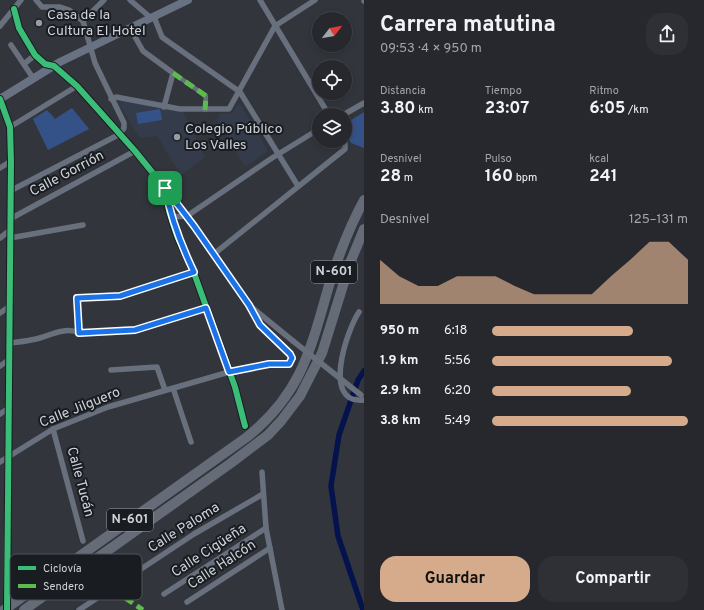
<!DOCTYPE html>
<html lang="es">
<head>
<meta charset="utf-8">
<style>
	:root { --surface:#26282d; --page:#2e3035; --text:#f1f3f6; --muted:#a4a6aa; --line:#424449; --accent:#d6ab8b }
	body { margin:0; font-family:Overpass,sans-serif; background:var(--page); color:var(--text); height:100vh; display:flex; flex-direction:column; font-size:15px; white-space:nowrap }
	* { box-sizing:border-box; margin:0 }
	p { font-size:13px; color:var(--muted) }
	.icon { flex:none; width:22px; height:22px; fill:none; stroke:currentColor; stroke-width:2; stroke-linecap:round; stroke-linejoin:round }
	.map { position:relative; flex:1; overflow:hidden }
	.sheet { display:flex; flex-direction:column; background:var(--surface); width:340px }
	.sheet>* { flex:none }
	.needle { width:26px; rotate:59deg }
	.tools { position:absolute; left:312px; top:12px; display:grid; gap:8px }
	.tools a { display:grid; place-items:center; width:40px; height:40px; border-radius:50%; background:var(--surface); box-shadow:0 2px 6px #0003,0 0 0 1px var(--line); font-size:20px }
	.pin { position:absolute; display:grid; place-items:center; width:34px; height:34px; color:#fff; margin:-17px; border-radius:8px; box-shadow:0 2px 6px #0006 }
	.round { display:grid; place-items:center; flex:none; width:42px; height:42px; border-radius:16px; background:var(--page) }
	.headline { display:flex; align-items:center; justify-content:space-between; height:68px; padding:0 16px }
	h1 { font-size:22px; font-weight:700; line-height:30px }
	.stats { display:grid; grid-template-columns:repeat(3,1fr); gap:6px; height:68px; padding:4px 16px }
	.stats div { display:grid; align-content:center }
	.stats b { font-size:17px; font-weight:700 }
	.stats small { font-size:11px; font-weight:400 }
	.stats p { font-size:11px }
	.chart { height:112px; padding:8px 16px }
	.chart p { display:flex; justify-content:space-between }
	.chart svg { width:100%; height:72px; margin-top:4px; fill:var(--accent); opacity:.7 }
	.action { display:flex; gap:8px; margin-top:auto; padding:8px 16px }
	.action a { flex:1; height:46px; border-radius:16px; background:var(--accent); color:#111; font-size:16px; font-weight:700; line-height:46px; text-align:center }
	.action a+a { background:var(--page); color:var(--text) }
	ul { padding:0 16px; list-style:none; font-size:13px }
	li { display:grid; grid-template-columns:64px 48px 1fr; align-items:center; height:30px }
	li i { height:10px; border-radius:5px; background:var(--accent) }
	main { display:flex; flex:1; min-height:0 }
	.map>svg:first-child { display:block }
	.built { fill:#343c4b }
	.green { fill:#355288 }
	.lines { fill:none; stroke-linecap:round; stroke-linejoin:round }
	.canal { stroke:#04134d; stroke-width:5.5 }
	.pedestrian { stroke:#68707e; stroke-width:4.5 }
	.minor { stroke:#68707e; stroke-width:5.5 }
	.secondary { stroke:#697283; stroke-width:8 }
	.motorway { stroke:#656c78; stroke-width:10 }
	.minor-bridge { stroke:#68707e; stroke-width:5.5 }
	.quiet { stroke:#5cbc4b; stroke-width:5; stroke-dasharray:10 5; stroke-linecap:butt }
	.cycleway-casing { stroke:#191c21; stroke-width:8 }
	.cycleway { stroke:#3abd76; stroke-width:6 }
	.route-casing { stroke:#fff; stroke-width:8 }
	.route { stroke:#1a73e8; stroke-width:5 }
	.poi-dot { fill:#979ba2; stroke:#191c21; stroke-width:1.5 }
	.labels { text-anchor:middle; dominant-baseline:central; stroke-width:4; stroke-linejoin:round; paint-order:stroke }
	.shield { fill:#191c21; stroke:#989ba2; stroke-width:1 }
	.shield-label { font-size:13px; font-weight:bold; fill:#ced2d9 }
	.poi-label { font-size:14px; fill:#ced2d9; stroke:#191c21; text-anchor:start }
	.street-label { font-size:14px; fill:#ced2d9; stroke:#191c21 }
	.key { fill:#191c21; stroke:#4f5358; stroke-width:1 }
	.key-label { font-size:11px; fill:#ced2d9 }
</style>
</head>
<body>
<main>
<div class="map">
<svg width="364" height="610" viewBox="0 0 364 610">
	<rect width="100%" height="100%" fill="#32363c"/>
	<g class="built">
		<polygon points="121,100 183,112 205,157 181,175 157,136 140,138 118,103"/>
		<polygon points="239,102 268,151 245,167 217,119 220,113 232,114"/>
	</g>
	<g class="green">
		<polygon points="72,108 89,129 48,150 33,119 47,110 55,119"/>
		<polygon points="160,109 162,120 138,124 136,113"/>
		<polygon points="364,112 364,148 351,143 345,132 345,124"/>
	</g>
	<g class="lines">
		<polyline class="canal" points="363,610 338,536 331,486 339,435 358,380 364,371"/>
		<polyline class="pedestrian" points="173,73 206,96 205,110"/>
		<g class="minor">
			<polyline points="130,0 151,18"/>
			<polyline points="260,0 329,115"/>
			<polyline points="364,0 364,1"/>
			<polyline points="14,9 19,28 35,55 45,64 54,66 77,86 135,151 165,188 169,211 177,236 194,273 235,387 245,426"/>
			<polyline points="154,17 162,37 166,40 240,92 298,186"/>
			<polyline points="83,21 104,0"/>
			<polyline points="0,26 21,0"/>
			<polyline points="130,28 143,51 173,73 164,107"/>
			<polyline points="11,45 33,78"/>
			<polyline points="24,64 35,55"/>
			<polyline points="0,99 10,127 11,161 6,585"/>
			<polyline points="111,99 116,97 180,109 229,109 275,26 315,0"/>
			<polyline points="343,115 364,103"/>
			<polyline points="10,127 77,86"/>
			<polyline points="0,168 11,161"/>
			<polyline points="167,190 249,305 293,341"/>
			<polyline points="10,191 120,134 124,128 124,123 95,63 83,21 69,10 60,7 42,7 36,0"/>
			<polyline points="171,217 187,216 272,158 319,129"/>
			<polyline points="10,219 135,151"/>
			<polyline points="0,238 10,230"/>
			<polyline points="10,238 83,225"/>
			<polyline points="214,254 345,149 345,141"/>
			<path d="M359 312C347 330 321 405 364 400"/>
			<polyline points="0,313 10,306"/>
			<polyline points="79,333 77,298 120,296 194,273"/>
			<polyline points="79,333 135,330 206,308"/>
			<path d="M10 343C18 342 28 341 36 339 49 336 66 326 79 333"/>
			<polyline points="0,366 10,359"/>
			<polyline points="111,370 157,367 165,390"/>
			<polyline points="173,388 191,442"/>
			<polyline points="0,414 9,408"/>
			<polyline points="53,429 83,541"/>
			<polyline points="0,462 53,429 108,407 229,372 269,364 289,364 292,358 290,354 260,325 249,305"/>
			<polyline points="262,472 266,528 282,610"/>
			<polyline points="164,594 266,528"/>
			<polyline points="187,602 270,548"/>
			<polyline points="79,610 194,534 263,494"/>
		</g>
		<polyline class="secondary" points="0,99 60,62 188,0"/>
		<g class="motorway">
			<path d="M4 610 247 437C303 392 311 347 330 282 339 254 350 226 364 200"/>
			<polyline points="24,610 231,463 268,435 281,421 300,396 322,353 350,263 364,229"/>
		</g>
		<g class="minor-bridge">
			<polyline points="293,341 361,395"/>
			<polyline points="6,585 7,610"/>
		</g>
		<g class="quiet">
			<polyline points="173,73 206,96 205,110"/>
			<polyline points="112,589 143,610"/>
		</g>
		<g class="cycleway-casing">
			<g id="cycleway">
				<polyline points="14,9 19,28 35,55 45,64 54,66 77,86 135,151 165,188 169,211 177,236 194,273 235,387 245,426"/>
				<polyline points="0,99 10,127 11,161 7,610"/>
			</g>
		</g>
		<use href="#cycleway" class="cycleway"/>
	</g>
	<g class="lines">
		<g class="route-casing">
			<path id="route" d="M165 188 194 226 249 305 260 325 290 354 292 358 289 364H269L229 372 206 308 135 330 79 333 77 298 120 296 194 272C181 245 171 219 165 188Z"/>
		</g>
		<use href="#route" class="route"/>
	</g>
	<g class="poi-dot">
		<circle cx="39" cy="23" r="4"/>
		<circle cx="177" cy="137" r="4"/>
	</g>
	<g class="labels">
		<g class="shield">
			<rect x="311" y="261" width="46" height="22" rx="3"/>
			<rect x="107" y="509" width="46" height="22" rx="3"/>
		</g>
		<g class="shield-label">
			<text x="334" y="272">N-601</text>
			<text x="130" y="520">N-601</text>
		</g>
		<g class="poi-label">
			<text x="47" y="15">Casa de la<tspan x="47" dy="16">Cultura El Hotel</tspan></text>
			<text x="185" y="129">Colegio Público<tspan x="185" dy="16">Los Valles</tspan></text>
		</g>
		<g class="street-label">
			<text transform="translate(67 174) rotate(-28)">Calle Gorrión</text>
			<text transform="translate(80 408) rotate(-22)">Calle Jilguero</text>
			<text transform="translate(80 482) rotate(75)">Calle Tucán</text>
			<text transform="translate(184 528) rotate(-32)">Calle Paloma</text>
			<text transform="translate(209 551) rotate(-33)">Calle Cigüeña</text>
			<text transform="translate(222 565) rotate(-33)">Calle Halcón</text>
		</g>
	</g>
	<rect x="10" y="554" width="132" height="46" rx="6" class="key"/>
	<rect x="18" y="566" width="18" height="4" fill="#3abd76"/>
	<rect x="18" y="584" width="18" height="4" fill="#5cbc4b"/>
	<g class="key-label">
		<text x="43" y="572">Ciclovía</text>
		<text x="43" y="590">Sendero</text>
	</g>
</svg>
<div class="tools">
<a><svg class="needle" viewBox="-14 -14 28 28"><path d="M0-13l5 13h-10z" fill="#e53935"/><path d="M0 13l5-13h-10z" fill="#a4a6aa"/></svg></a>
<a><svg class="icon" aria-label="locate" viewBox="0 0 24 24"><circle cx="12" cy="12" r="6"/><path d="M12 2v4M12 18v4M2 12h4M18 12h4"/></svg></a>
<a><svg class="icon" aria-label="layers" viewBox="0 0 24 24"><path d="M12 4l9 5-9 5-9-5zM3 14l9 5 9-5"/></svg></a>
</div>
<div class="pin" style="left:165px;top:188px;background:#1e9e55"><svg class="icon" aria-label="arrive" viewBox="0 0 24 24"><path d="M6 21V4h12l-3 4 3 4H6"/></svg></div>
</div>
<section class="sheet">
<div class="headline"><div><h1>Carrera matutina</h1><p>09:53 · 4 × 950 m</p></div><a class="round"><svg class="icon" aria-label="share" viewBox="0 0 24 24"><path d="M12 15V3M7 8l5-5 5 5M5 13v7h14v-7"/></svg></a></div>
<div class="stats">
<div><p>Distancia</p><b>3.80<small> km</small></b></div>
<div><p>Tiempo</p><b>23:07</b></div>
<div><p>Ritmo</p><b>6:05<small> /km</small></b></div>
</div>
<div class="stats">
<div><p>Desnivel</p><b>28<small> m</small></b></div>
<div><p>Pulso</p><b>160<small> bpm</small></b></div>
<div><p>kcal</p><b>241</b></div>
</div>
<div class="chart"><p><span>Desnivel</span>125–131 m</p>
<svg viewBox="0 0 160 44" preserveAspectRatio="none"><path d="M0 44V17L10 27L20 33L30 33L40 27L50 27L60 27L70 33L80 38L90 38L100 38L110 38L120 27L130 17L140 6L150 6L160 17V44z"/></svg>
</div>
<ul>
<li><b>950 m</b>6:18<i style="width:72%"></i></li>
<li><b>1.9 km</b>5:56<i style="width:92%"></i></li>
<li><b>2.9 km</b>6:20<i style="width:71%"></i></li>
<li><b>3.8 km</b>5:49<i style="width:100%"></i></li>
</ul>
<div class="action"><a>Guardar</a><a>Compartir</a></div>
</section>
</main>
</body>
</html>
